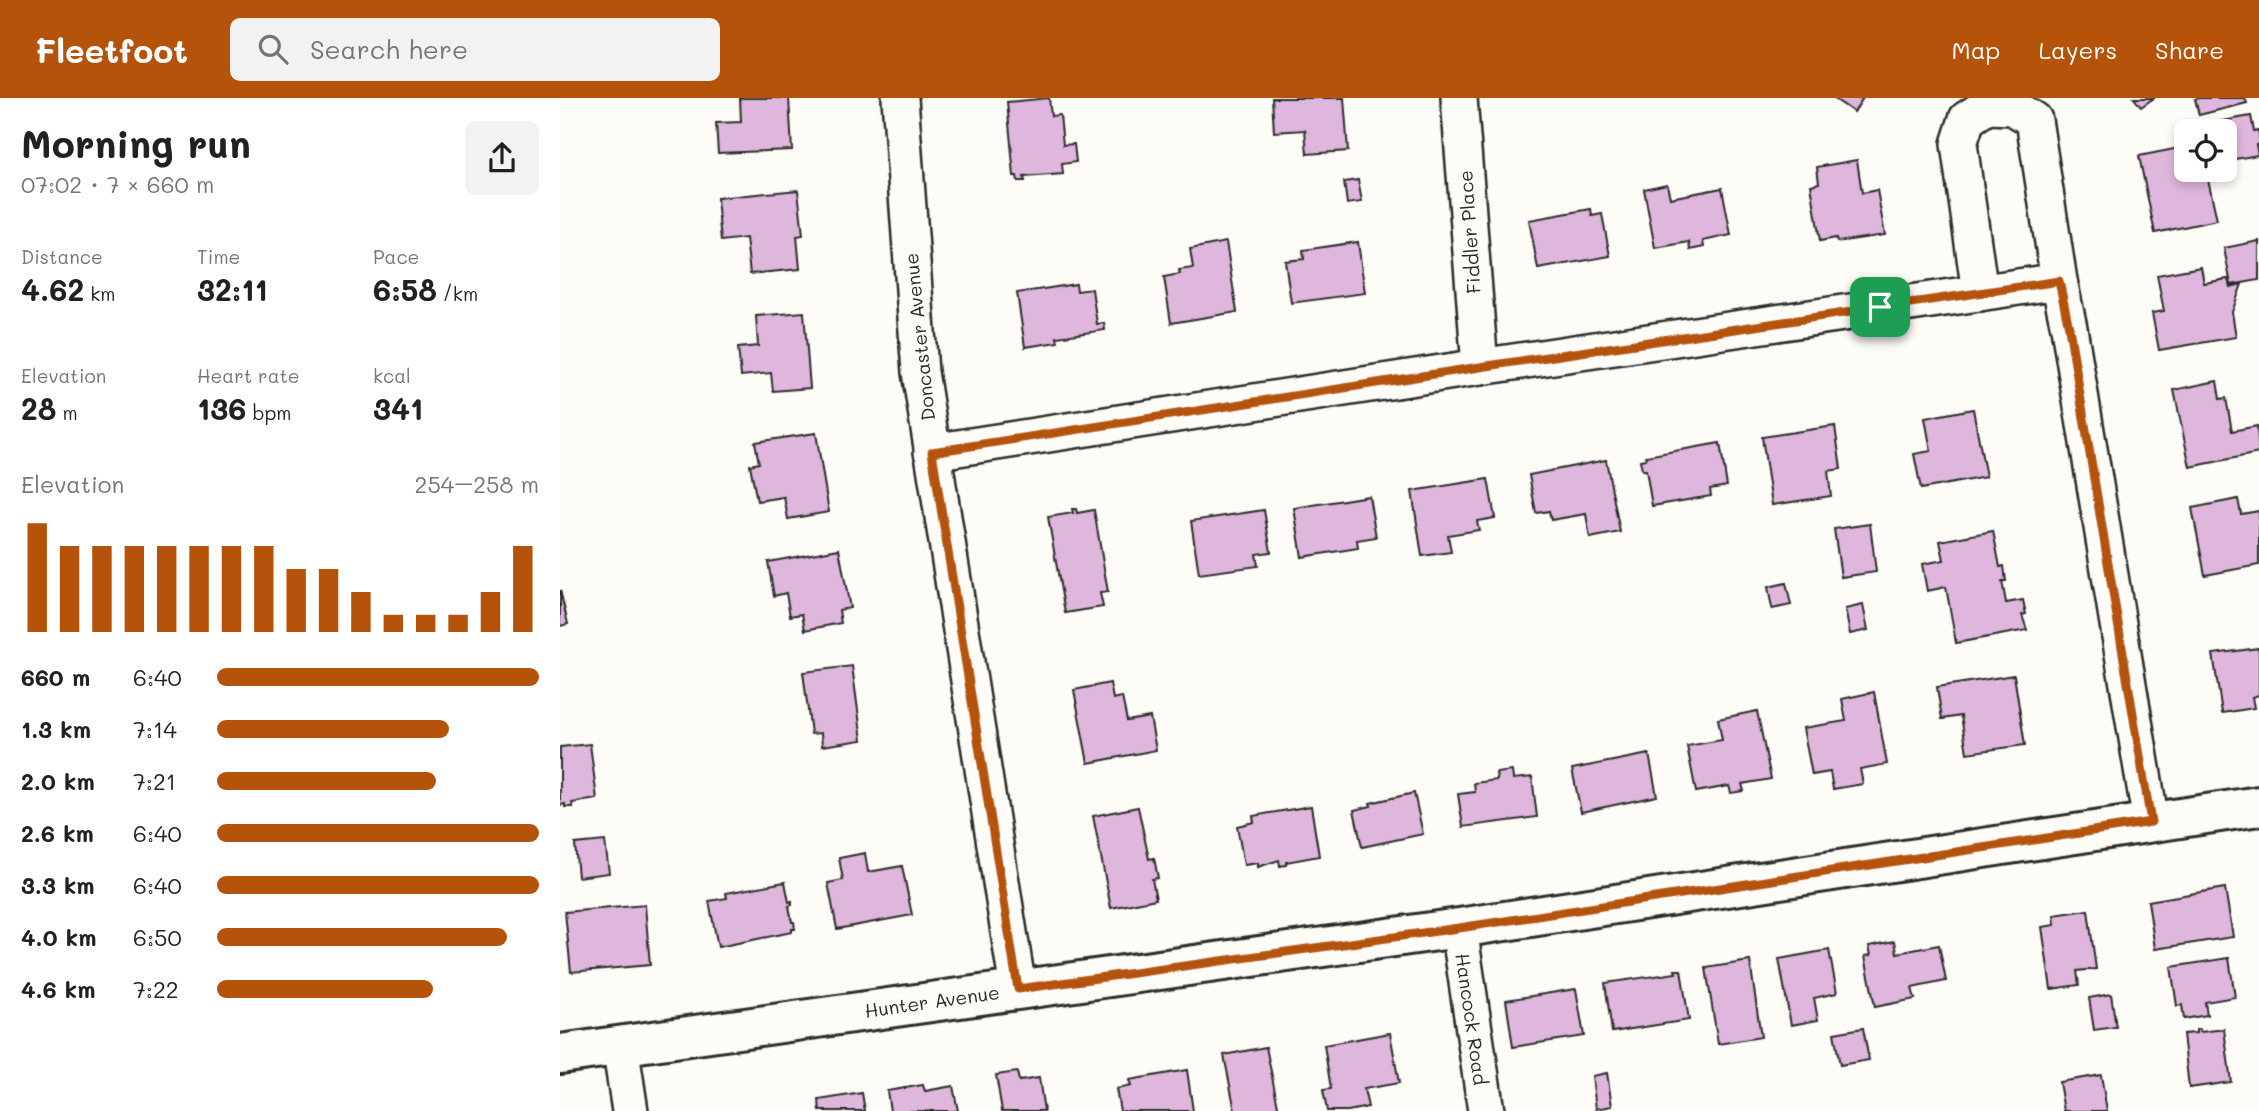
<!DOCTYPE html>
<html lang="en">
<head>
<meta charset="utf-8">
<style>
	:root { --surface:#fff; --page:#f2f2f2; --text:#202124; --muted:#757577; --accent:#b45309 }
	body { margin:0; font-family:Mali,sans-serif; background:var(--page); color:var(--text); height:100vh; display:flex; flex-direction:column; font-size:26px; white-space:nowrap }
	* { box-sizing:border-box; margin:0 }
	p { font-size:23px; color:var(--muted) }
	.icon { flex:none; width:38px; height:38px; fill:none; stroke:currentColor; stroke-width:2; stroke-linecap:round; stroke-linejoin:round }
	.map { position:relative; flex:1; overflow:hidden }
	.drawer { display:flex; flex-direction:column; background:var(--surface); width:560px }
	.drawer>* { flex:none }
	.controls { position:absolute; left:1614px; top:21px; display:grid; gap:14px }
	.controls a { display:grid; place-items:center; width:63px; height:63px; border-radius:10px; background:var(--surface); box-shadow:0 4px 10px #0003; font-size:35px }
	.pin { position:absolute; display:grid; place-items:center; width:60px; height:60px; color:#fff; margin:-30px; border-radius:14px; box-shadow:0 4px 10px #0006 }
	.round { display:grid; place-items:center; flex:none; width:74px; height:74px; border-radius:10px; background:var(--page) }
	.summary { display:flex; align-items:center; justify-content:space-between; height:119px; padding:0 21px }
	h1 { font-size:38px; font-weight:700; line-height:52px }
	.figures { display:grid; grid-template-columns:repeat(3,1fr); gap:10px; height:119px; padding:7px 21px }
	.figures div { display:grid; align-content:center }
	.figures b { font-size:30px; font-weight:700 }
	.figures small { font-size:19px; font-weight:400 }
	.figures p { font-size:19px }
	.chart { height:196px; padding:14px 21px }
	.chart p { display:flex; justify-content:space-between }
	.chart svg { width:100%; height:126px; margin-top:7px; stroke:var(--accent); stroke-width:6 }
	ul { padding:0 21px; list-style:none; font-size:23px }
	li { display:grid; grid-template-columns:112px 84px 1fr; align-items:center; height:52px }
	li i { height:18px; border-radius:9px; background:var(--accent) }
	header { display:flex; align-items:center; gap:42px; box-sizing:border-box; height:98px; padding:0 35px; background:var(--accent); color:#fff }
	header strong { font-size:33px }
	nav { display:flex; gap:38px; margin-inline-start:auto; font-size:24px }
	.search { width:490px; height:63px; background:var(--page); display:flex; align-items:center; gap:18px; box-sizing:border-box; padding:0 24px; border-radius:10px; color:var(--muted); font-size:26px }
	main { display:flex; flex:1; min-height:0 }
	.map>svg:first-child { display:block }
	.building { fill:#dfb6dc; stroke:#2b2b2b; stroke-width:2 }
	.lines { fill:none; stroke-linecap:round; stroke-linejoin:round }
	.street-casing { stroke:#2b2b2b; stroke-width:40 }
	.secondary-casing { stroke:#2b2b2b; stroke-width:44 }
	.street { stroke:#fdfcf7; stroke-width:35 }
	.secondary { stroke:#fdfcf7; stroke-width:38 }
	.route-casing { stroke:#fff; stroke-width:14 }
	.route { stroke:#b45309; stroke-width:9 }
	.labels { text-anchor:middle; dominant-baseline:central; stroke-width:5; stroke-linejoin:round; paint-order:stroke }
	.street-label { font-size:19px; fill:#2b2b2b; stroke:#fdfcf7 }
</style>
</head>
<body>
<header>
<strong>Fleetfoot</strong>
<div class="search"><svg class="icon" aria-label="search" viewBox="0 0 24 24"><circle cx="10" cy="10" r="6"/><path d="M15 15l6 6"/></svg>Search here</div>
<nav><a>Map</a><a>Layers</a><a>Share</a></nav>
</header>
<main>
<section class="drawer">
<div class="summary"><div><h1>Morning run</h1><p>07:02 · 7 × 660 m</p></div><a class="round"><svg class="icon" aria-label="share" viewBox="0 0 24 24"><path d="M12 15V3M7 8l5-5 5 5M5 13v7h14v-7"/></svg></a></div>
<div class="figures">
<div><p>Distance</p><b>4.62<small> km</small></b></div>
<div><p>Time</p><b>32:11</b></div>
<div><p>Pace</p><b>6:58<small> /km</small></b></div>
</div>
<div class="figures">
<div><p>Elevation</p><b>28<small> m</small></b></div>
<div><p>Heart rate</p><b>136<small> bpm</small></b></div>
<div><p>kcal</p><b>341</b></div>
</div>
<div class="chart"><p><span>Elevation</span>254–258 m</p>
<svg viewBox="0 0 160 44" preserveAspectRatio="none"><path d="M5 44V6M15 44V14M25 44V14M35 44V14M45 44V14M55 44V14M65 44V14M75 44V14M85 44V22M95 44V22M105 44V30M115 44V38M125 44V38M135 44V38M145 44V30M155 44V14"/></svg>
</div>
<ul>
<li><b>660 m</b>6:40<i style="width:100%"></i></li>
<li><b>1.3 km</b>7:14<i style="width:72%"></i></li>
<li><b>2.0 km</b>7:21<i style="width:68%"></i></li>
<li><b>2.6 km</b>6:40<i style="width:100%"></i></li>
<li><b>3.3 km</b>6:40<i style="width:100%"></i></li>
<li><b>4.0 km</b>6:50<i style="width:90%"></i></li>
<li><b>4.6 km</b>7:22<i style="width:67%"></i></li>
</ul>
</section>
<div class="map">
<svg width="1699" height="1013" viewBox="0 0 1699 1013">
	<rect width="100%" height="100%" fill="#fdfcf7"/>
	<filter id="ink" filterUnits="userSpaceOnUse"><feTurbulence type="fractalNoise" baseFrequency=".0143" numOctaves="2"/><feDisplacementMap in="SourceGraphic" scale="14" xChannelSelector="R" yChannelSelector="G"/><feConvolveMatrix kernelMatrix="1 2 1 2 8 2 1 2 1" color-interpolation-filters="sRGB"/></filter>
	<g filter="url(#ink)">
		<g class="building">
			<polygon points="180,0 229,0 232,52 158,55 156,25 181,24"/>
			<polygon points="489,0 491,18 500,17 503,47 514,46 516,64 502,66 503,76 464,79 465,83 458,83 457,78 454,78 447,4"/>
			<polygon points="712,0 784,0 788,53 747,56 745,32 714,34"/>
			<polygon points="1273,0 1303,0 1294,14"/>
			<polygon points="1574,0 1594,0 1581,9"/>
			<polygon points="1640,0 1685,0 1687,5 1639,17 1635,1"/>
			<polygon points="1691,18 1694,33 1698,32 1699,36 1699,46 1696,47 1698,57 1664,63 1664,33 1659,33 1657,24"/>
			<polygon points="1624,49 1626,49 1626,72 1646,72 1657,122 1595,135 1579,58"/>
			<polygon points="1297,62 1302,95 1317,92 1325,137 1277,144 1276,140 1260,143 1251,87 1259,85 1257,69"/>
			<polygon points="798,82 802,104 787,106 784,84"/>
			<polygon points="1107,86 1110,100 1162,90 1171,137 1143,143 1144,149 1130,152 1129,144 1095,150 1084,91"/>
			<polygon points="238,92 243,137 237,138 240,171 190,176 186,140 161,143 157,100"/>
			<polygon points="1031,111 1032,118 1042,116 1050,158 978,171 969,122"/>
			<polygon points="1699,143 1699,182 1671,187 1664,150"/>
			<polygon points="666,144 677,214 611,225 604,179 620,176 619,172 633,170 630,151"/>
			<polygon points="798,144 805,195 731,205 725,163 744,161 743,152"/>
			<polygon points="1641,169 1644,185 1668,181 1670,189 1682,186 1672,214 1676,239 1599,252 1592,215 1604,213 1597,177"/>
			<polygon points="516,186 517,193 532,191 537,226 544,225 545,232 497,239 498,244 465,249 457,195"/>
			<polygon points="244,214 250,290 213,293 211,275 181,278 178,250 198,248 196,218"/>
			<polygon points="1657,283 1660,301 1666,300 1672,333 1697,328 1699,355 1630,369 1614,292"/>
			<polygon points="1413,311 1426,379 1361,391 1354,356 1371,353 1365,320"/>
			<polygon points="1275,328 1281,371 1268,373 1271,398 1212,407 1202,339"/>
			<polygon points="256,335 269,414 228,421 224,399 197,403 190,367 199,365 195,344"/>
			<polygon points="1160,345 1167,388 1150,391 1151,398 1092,408 1086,372 1082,372 1080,362 1086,361 1086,358"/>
			<polygon points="1046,362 1060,434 1030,440 1026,416 991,422 989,413 976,415 969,377"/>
			<polygon points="928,381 935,420 917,423 919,432 888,437 891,454 862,458 852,393"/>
			<polygon points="809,398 816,439 797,442 798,450 742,459 734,410"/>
			<polygon points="1678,401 1681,416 1699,413 1699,467 1645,477 1632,410"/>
			<polygon points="512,411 516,411 517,415 534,412 548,494 540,495 543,509 505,515 488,419 513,415"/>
			<polygon points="704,412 711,454 696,456 698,468 639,476 631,423"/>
			<polygon points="1310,426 1316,474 1281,479 1274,431"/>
			<polygon points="1433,433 1440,469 1444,468 1446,483 1442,483 1446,505 1463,502 1466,516 1462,517 1467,532 1396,545 1386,489 1367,493 1362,466 1384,462 1380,443"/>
			<polygon points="279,451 290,510 279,512 281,525 245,532 242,516 230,518 226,495 214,498 208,464"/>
			<polygon points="1226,485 1231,507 1212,511 1208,489"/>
			<polygon points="0,492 8,526 0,528"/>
			<polygon points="1303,507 1308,532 1290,536 1285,511"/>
			<polygon points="1699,550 1699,597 1692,599 1694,610 1662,615 1653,556"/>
			<polygon points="292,568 302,642 262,648 261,635 251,636 243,574"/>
			<polygon points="1454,577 1465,647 1407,655 1401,618 1382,621 1377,589"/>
			<polygon points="550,585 553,601 562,599 567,623 590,619 596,652 528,665 514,592"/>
			<polygon points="1314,594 1327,666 1300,671 1303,686 1273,691 1270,674 1252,677 1243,630 1286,623 1282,601"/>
			<polygon points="1197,613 1211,681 1182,686 1184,693 1171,695 1169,688 1136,694 1127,648 1162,642 1158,621"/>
			<polygon points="30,646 37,701 12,705 13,709 5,709 5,706 0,707 0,649"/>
			<polygon points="1089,656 1097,698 1021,714 1012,671"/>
			<polygon points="952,673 953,681 972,679 977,719 903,729 898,696 915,694 914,685 937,682 936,675"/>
			<polygon points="854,695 863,736 802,749 794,712 811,708 810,705"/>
			<polygon points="751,708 759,758 726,764 726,767 720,768 719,762 698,769 698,765 684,767 677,728 694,724 693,718"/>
			<polygon points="578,709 589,761 594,760 598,780 592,781 596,801 551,810 533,718"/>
			<polygon points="45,743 49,775 18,779 15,746"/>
			<polygon points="305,755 308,774 342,768 352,817 277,831 268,785 283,782 279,760"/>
			<polygon points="225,784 229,804 232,803 232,807 229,808 232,824 234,824 235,831 232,831 232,834 158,849 149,803 167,800 166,795"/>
			<polygon points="1665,790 1673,839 1595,851 1588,803"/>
			<polygon points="85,807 90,867 11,874 5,814"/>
			<polygon points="1528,812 1536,871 1517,873 1519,887 1491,891 1482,829 1495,827 1494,817"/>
			<polygon points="1335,843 1337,855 1379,847 1386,883 1352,890 1355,901 1315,909 1305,858 1311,857 1309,848"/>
			<polygon points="1269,852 1277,895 1254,900 1258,922 1231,927 1219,861"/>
			<polygon points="1669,860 1675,899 1645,904 1647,917 1624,921 1622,907 1617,908 1611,869"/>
			<polygon points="1190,863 1201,939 1158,946 1146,870"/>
			<polygon points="1115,872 1121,872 1129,922 1052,934 1045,885 1116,875"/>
			<polygon points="1016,891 1024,938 953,949 946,902"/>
			<polygon points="1551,896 1556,929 1534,932 1529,900"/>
			<polygon points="1303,930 1309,962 1280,967 1274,935"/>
			<polygon points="1640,931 1640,934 1664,931 1671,984 1629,990 1623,936 1636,935 1636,932"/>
			<polygon points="830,935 839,985 804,991 808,1009 788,1013 767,1013 763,992 771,991 764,947"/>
			<polygon points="706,949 719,1013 675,1013 664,957"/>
			<polygon points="627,972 633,1013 560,1013 556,991 571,988 569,982"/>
			<polygon points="457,974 459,983 479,980 484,1013 442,1013 436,977"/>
			<polygon points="1047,975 1052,1008 1036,1011 1032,978"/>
			<polygon points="1541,977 1547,1013 1504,1013 1499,984"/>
			<polygon points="363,987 365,993 393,988 398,1013 330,1013 327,993"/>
			<polygon points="302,995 305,1013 260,1013 259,1002"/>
		</g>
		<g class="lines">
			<g class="street-casing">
				<g id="street">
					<polyline points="340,0 360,274 458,891"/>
					<polyline points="899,0 920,269"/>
					<polyline points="1420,195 1399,46 1407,21 1427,8 1453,9 1474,22 1499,183 1509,230 1591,725"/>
					<polyline points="372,354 920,269 1499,183"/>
					<polyline points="899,830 926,1013"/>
					<polyline points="60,947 70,1013"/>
				</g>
			</g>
			<g class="secondary-casing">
				<polyline id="secondary" points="0,956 899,830 1699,708"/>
			</g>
			<use href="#street" class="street"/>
			<use href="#secondary" class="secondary"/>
		</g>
	</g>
	<g class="lines" filter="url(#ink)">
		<g class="route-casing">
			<polygon id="route" points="1499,183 1509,230 1591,724 899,830 458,891 372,354 920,269"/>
		</g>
		<use href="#route" class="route"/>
	</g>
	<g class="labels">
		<g class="street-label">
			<text transform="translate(909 134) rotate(-94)">Fiddler Place</text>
			<text transform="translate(359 239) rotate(-96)">Doncaster Avenue</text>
			<text transform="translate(372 903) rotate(-8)">Hunter Avenue</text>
			<text transform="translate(912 921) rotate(82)">Hancock Road</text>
		</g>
	</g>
</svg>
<div class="controls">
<a><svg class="icon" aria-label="locate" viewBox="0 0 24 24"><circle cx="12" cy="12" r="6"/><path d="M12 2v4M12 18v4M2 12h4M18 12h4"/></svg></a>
</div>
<div class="pin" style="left:1320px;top:209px;background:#1e9e55"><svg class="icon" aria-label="arrive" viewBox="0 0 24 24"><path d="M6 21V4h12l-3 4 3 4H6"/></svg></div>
</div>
</main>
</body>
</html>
